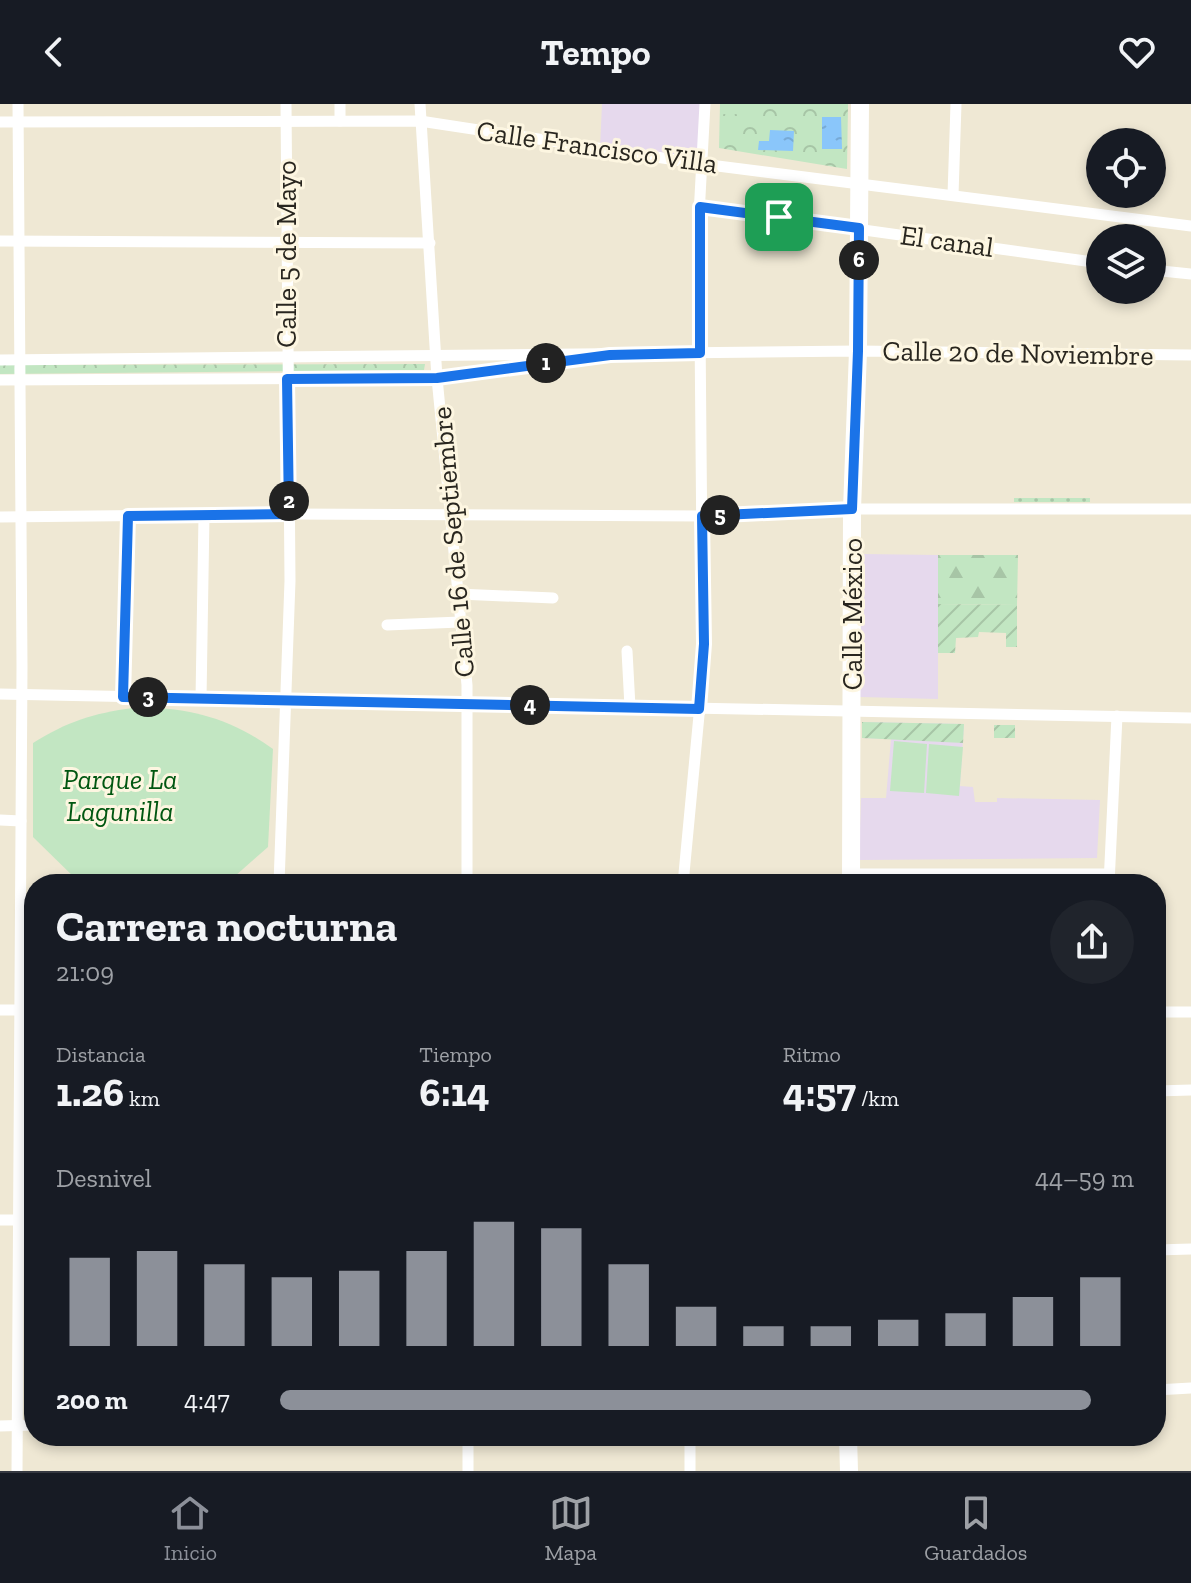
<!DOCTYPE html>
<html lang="es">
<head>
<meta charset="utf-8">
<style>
	:root { --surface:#171b24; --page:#20242c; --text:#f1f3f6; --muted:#9ea1a6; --line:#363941; --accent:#8c9099 }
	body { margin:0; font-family:"Zilla Slab",serif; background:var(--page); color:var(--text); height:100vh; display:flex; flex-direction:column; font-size:30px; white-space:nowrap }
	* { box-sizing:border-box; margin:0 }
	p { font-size:26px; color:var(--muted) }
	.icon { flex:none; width:44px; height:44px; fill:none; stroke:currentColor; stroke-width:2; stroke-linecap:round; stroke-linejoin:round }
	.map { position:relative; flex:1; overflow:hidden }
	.sheet { position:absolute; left:24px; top:770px; width:1142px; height:572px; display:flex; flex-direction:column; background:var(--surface); border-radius:32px; box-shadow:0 4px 12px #0003 }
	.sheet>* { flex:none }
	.fabs { position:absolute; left:1086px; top:24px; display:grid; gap:16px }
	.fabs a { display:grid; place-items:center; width:80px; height:80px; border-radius:50%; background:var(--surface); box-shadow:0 4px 12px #0003; font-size:40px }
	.pin { position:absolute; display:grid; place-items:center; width:68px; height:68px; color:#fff; margin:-34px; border-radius:16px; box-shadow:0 4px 12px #0006 }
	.km { position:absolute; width:40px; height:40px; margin:-20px; border-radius:50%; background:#222; color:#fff; font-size:22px; line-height:40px; text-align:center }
	.round { display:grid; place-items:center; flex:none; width:84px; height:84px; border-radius:42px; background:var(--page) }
	.head { display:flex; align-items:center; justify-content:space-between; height:136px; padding:0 32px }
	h1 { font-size:44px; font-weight:800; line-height:60px }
	.stats { display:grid; grid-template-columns:repeat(3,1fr); gap:12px; height:136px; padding:8px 32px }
	.stats div { display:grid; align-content:center }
	.stats b { font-size:40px; font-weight:800 }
	.stats small { font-size:22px; font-weight:400 }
	.stats p { font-size:22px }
	.chart { height:224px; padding:16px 32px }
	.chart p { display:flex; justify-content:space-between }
	.chart svg { width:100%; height:144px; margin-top:8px; stroke:var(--accent); stroke-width:6 }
	ul { padding:0 32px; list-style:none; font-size:26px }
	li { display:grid; grid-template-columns:128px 96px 1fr; align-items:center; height:60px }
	li i { height:20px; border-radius:10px; background:var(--accent) }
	header { display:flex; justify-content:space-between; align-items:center; height:104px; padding:0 32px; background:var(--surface); font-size:36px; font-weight:800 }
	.dock { display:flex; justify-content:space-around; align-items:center; height:112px; border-top:2px solid var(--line); background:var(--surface); font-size:22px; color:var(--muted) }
	.dock a { display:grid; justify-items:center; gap:4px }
	.dock .on { color:var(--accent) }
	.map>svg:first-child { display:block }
	.education { fill:#e6d9ed }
	.grass { fill:url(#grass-dots) }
	.forest { fill:url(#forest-firs) }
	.park { fill:url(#park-crowns) }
	.garden { fill:url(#garden-furrows) }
	.pitch { fill:#c2e6c2 }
	.water { fill:url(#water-ripples) }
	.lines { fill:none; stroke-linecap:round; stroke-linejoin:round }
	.street { stroke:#fff; stroke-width:11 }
	.primary { stroke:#fff; stroke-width:18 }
	.route-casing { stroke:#fff; stroke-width:16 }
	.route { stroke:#1a73e8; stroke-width:10 }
	.labels { text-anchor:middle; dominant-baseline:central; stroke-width:6; stroke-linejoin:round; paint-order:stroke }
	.street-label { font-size:28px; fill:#29261f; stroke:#fdf6e1 }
	.park-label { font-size:28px; font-style:italic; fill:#005711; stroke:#fdf6e1 }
</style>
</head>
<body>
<header><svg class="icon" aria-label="back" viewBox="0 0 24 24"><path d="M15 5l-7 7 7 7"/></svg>Tempo<svg class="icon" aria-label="heart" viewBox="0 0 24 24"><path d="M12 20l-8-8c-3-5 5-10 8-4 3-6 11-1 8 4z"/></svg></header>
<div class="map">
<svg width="1191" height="1367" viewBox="0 0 1191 1367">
	<defs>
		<pattern id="grass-dots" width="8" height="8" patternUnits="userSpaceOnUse" patternTransform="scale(2)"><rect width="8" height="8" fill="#c2e6c2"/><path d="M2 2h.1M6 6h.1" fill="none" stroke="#a7c5a6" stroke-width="1.8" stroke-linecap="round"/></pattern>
		<pattern id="forest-firs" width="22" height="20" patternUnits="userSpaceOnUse" patternTransform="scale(2)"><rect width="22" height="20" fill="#c2e6c2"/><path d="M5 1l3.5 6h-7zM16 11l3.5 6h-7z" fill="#a7c5a6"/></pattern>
		<pattern id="park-crowns" width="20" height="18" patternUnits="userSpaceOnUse" patternTransform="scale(2)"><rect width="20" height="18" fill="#c2e6c2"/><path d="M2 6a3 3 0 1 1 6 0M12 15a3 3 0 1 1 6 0" fill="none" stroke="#a7c5a6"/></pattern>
		<pattern id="garden-furrows" width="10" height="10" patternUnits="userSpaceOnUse" patternTransform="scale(2)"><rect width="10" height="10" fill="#c2e6c2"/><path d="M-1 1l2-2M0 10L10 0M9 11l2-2" fill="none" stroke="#a7c5a6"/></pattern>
		<pattern id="water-ripples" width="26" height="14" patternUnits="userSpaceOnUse" patternTransform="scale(2)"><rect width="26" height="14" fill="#8ac6fa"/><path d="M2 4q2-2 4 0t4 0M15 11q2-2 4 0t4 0" fill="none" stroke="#77aad6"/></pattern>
	</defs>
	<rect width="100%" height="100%" fill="#efe8d4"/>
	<g class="education">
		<polygon points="602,0 705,0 702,60 600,44"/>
		<polygon points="862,450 938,451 938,595 860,593"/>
		<polygon points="862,618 964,620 960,682 973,683 975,698 997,698 997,694 1100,696 1097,754 859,756 861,694 886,694 891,635 862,634"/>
	</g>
	<rect class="grass" x="1014" y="394" width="76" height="4"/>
	<polygon class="forest" points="938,451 1018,451 1017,501 938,500"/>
	<g class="park">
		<polygon points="720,0 848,0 847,65 719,44"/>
		<polygon points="425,260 424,266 0,270 0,261"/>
	</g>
	<g class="garden">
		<polygon points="938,500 1017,501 1017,543 1006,543 1006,529 979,528 978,533 956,534 955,549 938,549"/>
		<polygon points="862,618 964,620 963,639 862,634"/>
		<rect x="994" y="621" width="21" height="13"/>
	</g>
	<g class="pitch">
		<rect x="722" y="0" width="28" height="10"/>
		<path d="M133 604C186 602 230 614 273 645L268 743 226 780H81L33 733V639C66 618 94 609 133 604Z"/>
		<polygon points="894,637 927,640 924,689 890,687"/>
		<polygon points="929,640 963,643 959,692 926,689"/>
	</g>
	<g class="water">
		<polygon points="822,13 841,13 842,45 822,45"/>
		<polygon points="770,26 794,27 793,47 758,46 759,37 769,37"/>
	</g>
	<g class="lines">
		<g class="street">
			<polyline points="420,0 437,274 467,581 467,780"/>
			<polyline points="340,17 340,0"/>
			<polyline points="0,18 420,17 702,60 1191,122"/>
			<polyline points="953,91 956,0"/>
			<polyline points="700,103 1100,159"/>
			<polyline points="0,137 430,139"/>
			<polyline points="1152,166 1191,170"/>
			<polyline points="0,256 858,247 1191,251"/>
			<polyline points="0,276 437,274 562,257"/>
			<polyline points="0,413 289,410 702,412 852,405 1191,405"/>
			<polyline points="458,490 553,494"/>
			<polyline points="387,521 460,518"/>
			<polyline points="627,547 630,603"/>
			<polyline points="0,590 1191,614"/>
			<polyline points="123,593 128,412"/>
			<polyline points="201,595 204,411"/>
			<polyline points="0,716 21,717"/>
			<polyline points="851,770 1109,770"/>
			<polyline points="279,780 290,477 286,0"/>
			<polyline points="683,780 703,569 699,111 705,0"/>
			<polyline points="1109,780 1117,612"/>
			<polyline points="0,906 34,906"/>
			<polyline points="1156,908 1191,908"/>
			<polyline points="1156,987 1191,986"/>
			<polyline points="0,1116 34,1116"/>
			<polyline points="1156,1146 1191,1145"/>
			<polyline points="1156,1286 1191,1284"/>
			<polyline points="0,1322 34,1321"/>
			<polyline points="468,1332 468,1367"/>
			<polyline points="690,1332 690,1367"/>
			<polyline points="17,1367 22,562 18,0"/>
		</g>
		<g class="primary">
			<polyline points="851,780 852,405 858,247 860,0"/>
			<polyline points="848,1332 849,1367"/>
		</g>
	</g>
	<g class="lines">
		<g class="route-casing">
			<polygon id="route" points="700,103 859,124 858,247 852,405 702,412 704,540 699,605 123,593 128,412 289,410 287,275 437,274 610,251 700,249"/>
		</g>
		<use href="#route" class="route"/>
	</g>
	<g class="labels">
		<g class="street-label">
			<text transform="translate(597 43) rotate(8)">Calle Francisco Villa</text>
			<text transform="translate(947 137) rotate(8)">El canal</text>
			<text transform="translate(286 150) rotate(-90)">Calle 5 de Mayo</text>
			<text transform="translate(1018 249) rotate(1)">Calle 20 de Noviembre</text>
			<text transform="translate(453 438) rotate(-95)">Calle 16 de Septiembre</text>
			<text transform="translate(852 510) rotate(-90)">Calle México</text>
		</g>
		<g class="park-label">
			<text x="120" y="675">Parque La<tspan x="120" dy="32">Lagunilla</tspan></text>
		</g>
	</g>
</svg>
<div class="fabs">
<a><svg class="icon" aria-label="locate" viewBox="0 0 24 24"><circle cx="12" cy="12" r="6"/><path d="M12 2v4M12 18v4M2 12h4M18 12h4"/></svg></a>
<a><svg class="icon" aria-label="layers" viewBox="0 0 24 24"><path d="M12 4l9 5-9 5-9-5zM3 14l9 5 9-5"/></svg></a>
</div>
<div class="pin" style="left:779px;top:113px;background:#1e9e55"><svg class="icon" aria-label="arrive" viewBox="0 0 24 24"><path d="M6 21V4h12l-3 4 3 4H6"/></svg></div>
<b class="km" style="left:546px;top:259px">1</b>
<b class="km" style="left:289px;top:397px">2</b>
<b class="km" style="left:148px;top:593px">3</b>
<b class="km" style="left:530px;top:601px">4</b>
<b class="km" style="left:720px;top:411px">5</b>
<b class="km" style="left:859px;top:156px">6</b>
<section class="sheet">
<div class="head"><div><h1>Carrera nocturna</h1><p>21:09</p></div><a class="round"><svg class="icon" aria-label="share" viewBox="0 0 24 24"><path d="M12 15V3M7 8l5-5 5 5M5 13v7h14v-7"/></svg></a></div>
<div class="stats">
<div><p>Distancia</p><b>1.26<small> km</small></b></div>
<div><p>Tiempo</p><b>6:14</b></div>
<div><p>Ritmo</p><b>4:57<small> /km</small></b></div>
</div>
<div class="chart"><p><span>Desnivel</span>44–59 m</p>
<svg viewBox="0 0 160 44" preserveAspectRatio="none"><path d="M5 44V17M15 44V15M25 44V19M35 44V23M45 44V21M55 44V15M65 44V6M75 44V8M85 44V19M95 44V32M105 44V38M115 44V38M125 44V36M135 44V34M145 44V29M155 44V23"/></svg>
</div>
<ul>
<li><b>200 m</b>4:47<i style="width:95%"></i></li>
</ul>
</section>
</div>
<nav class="dock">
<a class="on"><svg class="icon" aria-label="home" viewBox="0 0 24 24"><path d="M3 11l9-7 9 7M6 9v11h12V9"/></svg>Inicio</a>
<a><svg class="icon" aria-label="map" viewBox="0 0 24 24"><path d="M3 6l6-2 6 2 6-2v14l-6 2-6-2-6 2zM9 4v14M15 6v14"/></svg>Mapa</a>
<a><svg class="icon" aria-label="saved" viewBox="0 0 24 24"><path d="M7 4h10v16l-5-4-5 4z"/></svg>Guardados</a>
</nav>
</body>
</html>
